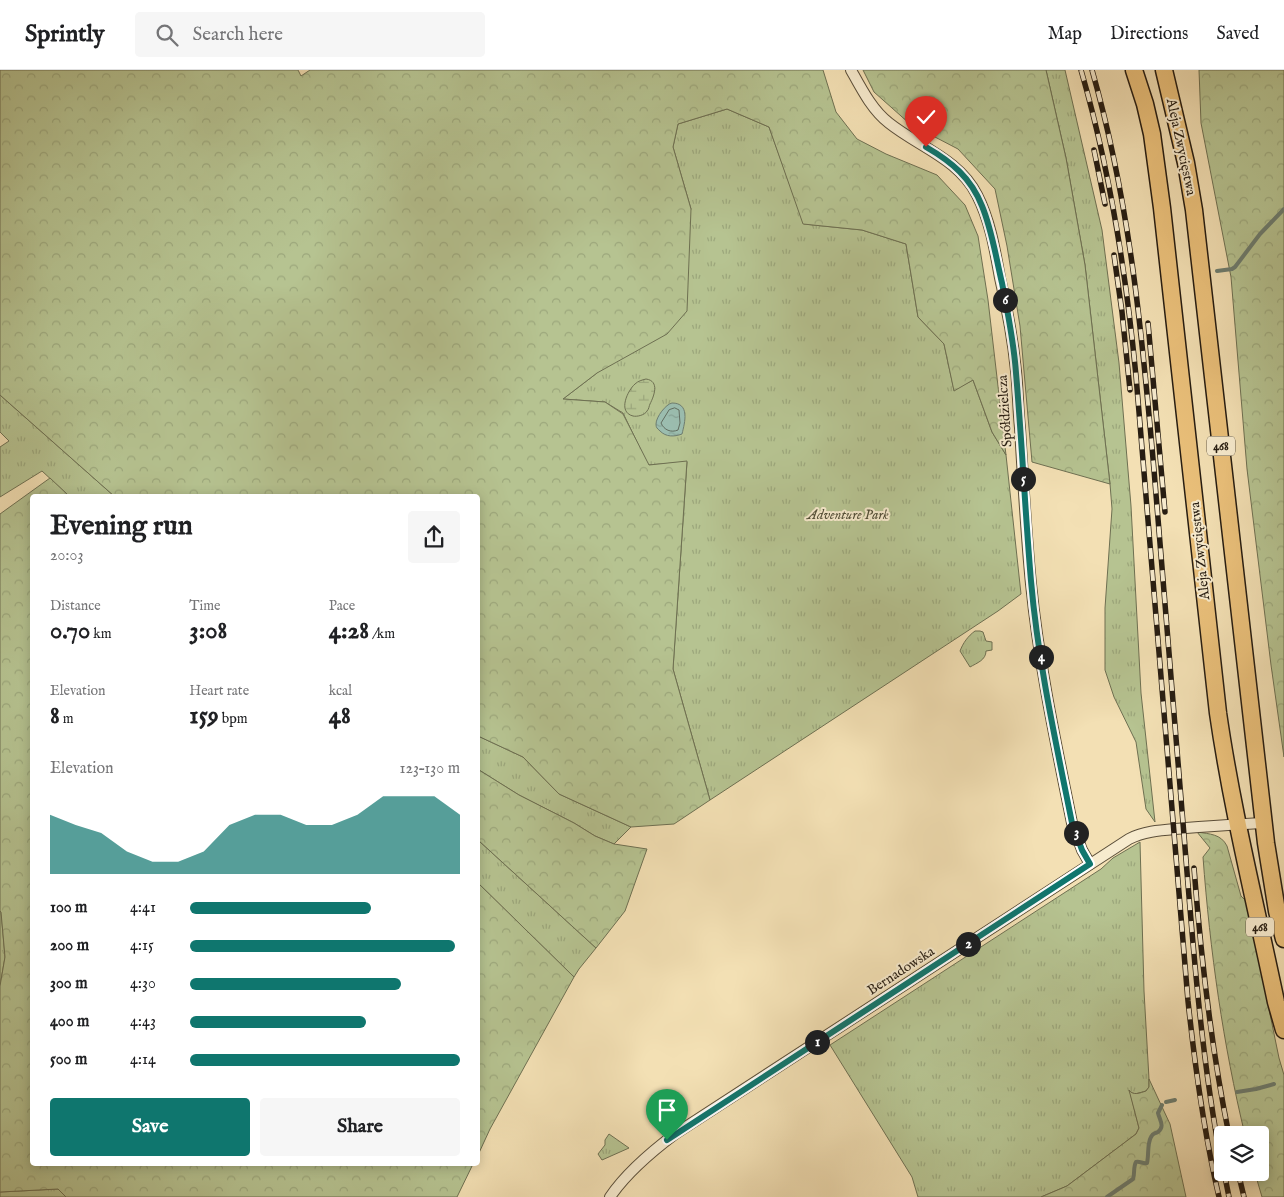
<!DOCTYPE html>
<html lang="en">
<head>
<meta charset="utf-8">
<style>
	:root { --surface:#fff; --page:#f6f6f6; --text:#202124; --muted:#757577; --line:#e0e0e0; --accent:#0f766e }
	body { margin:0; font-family:"IM FELL English",serif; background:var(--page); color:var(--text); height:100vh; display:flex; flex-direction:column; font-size:19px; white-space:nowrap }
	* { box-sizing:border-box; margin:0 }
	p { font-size:16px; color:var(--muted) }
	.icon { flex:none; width:28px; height:28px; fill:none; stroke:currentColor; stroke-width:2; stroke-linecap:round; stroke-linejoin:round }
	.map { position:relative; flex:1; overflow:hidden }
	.panel { position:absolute; left:30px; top:424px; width:450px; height:672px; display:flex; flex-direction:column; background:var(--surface); border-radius:5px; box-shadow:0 2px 12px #0003 }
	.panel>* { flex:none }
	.fabs { position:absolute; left:1214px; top:1056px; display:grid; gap:10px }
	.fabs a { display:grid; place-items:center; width:55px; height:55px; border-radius:5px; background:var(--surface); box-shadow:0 2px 12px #0003; font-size:25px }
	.pin { position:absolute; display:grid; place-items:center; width:42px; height:42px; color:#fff; margin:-51px -21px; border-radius:50% 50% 50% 0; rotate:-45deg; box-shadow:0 0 5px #0007 }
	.pin .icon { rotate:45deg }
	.km { position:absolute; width:25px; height:25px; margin:-12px; border-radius:50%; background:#222; color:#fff; font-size:14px; line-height:25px; text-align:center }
	.round { display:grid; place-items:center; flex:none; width:52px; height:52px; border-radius:5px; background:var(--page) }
	.summary { display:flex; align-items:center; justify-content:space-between; height:85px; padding:0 20px }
	h1 { font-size:28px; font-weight:700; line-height:38px }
	.metrics { display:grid; grid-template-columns:repeat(3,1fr); gap:8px; height:85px; padding:5px 20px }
	.metrics div { display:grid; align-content:center }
	.metrics b { font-size:25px; font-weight:700 }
	.metrics small { font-size:14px; font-weight:400 }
	.metrics p { font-size:14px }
	.chart { height:140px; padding:10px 20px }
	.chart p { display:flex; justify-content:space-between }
	.chart svg { width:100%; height:90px; margin-top:5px; fill:var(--accent); opacity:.7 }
	.primary-button { display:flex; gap:10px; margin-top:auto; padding:10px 20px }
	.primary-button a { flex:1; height:58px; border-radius:5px; background:var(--accent); color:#fff; font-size:20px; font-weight:700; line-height:58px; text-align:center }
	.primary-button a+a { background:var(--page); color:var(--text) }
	ul { padding:0 20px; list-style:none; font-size:16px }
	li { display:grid; grid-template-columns:80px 60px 1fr; align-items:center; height:38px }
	li i { height:12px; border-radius:6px; background:var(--accent) }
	header { display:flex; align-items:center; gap:30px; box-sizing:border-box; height:70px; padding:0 25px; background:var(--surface); border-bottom:1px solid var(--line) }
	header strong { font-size:24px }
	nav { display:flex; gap:28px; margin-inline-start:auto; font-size:18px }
	.search { width:350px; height:45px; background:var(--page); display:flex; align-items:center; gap:12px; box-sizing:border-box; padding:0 18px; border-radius:5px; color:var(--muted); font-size:19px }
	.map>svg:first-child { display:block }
	.grass { fill:url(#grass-tufts); stroke:#6e7052 }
	.forest { fill:url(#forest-crowns); stroke:#6e7052 }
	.wetland { fill:url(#wetland-marsh); stroke:#6e7052 }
	.water { fill:url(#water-ripples); stroke:#6d7d70 }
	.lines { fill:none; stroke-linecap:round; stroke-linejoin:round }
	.shore { stroke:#616d60; stroke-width:1 }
	.stream { stroke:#6d7d70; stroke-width:4 }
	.street-casing { stroke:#5a4e3a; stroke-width:12 }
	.primary-casing { stroke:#271d12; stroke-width:19 }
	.street { stroke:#f7ebce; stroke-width:10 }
	.primary { stroke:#eac07a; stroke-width:16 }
	.rail-casing { stroke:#271d12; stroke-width:5.5 }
	.rail { stroke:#f7ebce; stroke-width:4; stroke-dasharray:11; stroke-linecap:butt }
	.route-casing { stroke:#fff; stroke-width:10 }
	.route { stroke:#0f766e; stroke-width:6 }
	.labels { text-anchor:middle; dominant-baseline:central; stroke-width:4; stroke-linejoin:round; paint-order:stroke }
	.shield { fill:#f7ebce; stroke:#655b4a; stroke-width:1 }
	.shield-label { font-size:12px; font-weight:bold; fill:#271d12 }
	.street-label { font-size:14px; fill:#271d12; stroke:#f7ebce }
	.park-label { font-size:14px; font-style:italic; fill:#524f38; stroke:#f7ebce }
</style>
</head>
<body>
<header>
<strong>Sprintly</strong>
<div class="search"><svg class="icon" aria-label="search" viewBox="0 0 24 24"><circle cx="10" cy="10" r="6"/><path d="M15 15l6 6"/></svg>Search here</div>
<nav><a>Map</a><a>Directions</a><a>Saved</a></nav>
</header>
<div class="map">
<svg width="1284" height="1127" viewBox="0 0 1284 1127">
	<defs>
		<pattern id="grass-tufts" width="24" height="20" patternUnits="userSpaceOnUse" patternTransform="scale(1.25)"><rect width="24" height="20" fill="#b6c391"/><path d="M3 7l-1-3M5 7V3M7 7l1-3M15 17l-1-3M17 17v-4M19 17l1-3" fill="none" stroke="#9ca77c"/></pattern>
		<pattern id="forest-crowns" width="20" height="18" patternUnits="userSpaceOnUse" patternTransform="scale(1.25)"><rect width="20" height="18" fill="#b6c391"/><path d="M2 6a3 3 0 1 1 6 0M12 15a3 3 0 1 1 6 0" fill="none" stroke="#9ca77c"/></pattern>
		<pattern id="wetland-marsh" width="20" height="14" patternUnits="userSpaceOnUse" patternTransform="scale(1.25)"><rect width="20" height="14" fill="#b6c391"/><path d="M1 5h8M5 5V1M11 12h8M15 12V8" fill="none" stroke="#9ca77c"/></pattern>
		<pattern id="water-ripples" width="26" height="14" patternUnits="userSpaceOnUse" patternTransform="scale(1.25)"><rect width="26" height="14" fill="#9bbdaf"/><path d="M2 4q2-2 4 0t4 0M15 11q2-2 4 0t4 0" fill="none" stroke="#86a296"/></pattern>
	</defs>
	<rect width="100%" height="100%" fill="#f3e0b4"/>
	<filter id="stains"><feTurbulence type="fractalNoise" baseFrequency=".004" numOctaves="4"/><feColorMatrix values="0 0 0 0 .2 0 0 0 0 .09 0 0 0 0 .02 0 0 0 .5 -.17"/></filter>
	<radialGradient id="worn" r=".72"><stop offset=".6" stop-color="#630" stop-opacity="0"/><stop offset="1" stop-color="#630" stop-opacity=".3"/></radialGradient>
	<g class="grass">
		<polygon points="1046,0 1065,0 1102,160 1119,293 1131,436 1141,623 1155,752 1146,739 1136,672 1114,627 1105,600 1105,538 1112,439 1110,414 1085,195 1066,88"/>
		<polygon points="727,39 769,57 804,154 862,160 906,174 918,247 944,274 954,320 973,310 992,362 1006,385 1021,524 998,541 710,730 673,599 687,392 648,395 623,343 605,332 563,329 597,303 691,139 673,77 678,54"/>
		<polygon points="0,325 114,426 69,426 42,401 0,427 0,377 9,371 0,362"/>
		<path d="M975 561H980L983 562 986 571 992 572V580L986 581C986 590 977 593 970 597L960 581C963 573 968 566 975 561Z"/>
		<polygon points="478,666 523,687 559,724 631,757 614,774 595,766 574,753 519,725 479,700 478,701"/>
		<polygon points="478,770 596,878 579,899 574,907 478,813"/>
		<polygon points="1140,772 1144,921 1149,1009 1149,1017 1146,1021 1135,1024 1130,1022 1139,1058 1136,1064 1067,1116 1041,1127 918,1127 912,1107 830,975 1101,799 1113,788"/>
		<polygon points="0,841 1,841 5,887 0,916"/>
		<polygon points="609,1064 629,1078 602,1090 598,1084 605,1075 605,1070"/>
		<polygon points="58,1119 66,1127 0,1127 0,1122"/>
	</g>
	<g class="forest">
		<polygon points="0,0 298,0 301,6 310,0 823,0 836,42 857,69 886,84 937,105 965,135 978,166 988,230 1006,385 992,362 973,310 954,321 944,274 918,247 906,174 862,160 803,154 769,57 727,39 678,54 673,77 691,139 687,241 667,264 597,303 563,329 605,332 623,344 649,395 687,391 673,599 710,730 674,754 631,757 559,724 523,687 478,666 478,426 114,426 0,325"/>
		<polygon points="863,0 1046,0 1066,88 1085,195 1110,414 1032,392 1020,256 1007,176 995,119 958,79 910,54 874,22"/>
		<polygon points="1199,0 1284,0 1284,687 1271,595 1247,399 1231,207 1201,53"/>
		<polygon points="50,408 69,426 32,426 32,1094 473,1094 457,1127 66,1127 58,1119 0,1122 0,916 5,887 1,842 0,841 0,444"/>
		<polygon points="479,700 519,725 574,753 595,766 614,774 647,779 625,841 596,878 478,770 478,701"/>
		<path d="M1197 762C1210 764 1221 764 1227 776L1241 826 1245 830 1249 842 1279 988 1284 1005V1127H1262L1255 1103 1260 1102V1065H1245C1223 974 1210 881 1203 787L1210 778Z"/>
		<polygon points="478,813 574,907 490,1059 478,1085"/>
		<path d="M1149 1009 1170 1054 1186 1127H1041L1067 1116 1136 1064 1139 1058 1129 1020C1133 1026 1140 1023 1146 1021L1149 1017Z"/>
	</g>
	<path class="wetland" d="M646 309C660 311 654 326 650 334 649 336 649 339 647 341 645 345 637 347 633 346 617 342 628 320 635 314 638 311 642 310 646 309Z"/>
	<path class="water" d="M672 333C690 333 685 352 682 364 674 367 666 367 660 361 657 358 656 358 656 354 656 347 666 334 672 333Z"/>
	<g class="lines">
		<path class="shore" d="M675 338 679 340 680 353 678 360C671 363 664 360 661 353L669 340Z"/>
		<g class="stream">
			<polyline points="1217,201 1232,199 1235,197 1260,164 1284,139"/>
			<polyline points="1237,1022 1256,1019 1274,1014"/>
			<polyline points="1166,1032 1175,1030"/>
			<path d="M1107 1127 1133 1109C1135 1104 1133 1097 1136 1092 1140 1091 1143 1094 1147 1093 1149 1085 1147 1074 1151 1067 1153 1063 1154 1064 1158 1062 1165 1056 1160 1051 1158 1043L1162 1035"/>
		</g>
		<g class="street-casing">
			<g id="street">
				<path d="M851 0C861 18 872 40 889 53 919 77 959 89 977 125 990 150 995 180 1000 208 1007 238 1013 270 1016 301 1018 320 1018 339 1020 358 1023 410 1026 462 1031 514 1039 595 1056 674 1072 753L1082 780 1090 794"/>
				<path d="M610 1127C627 1102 651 1082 675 1064L1129 769C1146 760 1167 760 1186 758 1212 756 1238 754 1264 753"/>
			</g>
		</g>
		<g class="primary-casing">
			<g id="primary">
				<path d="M1134 0 1145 34 1152 64 1162 138 1218 643C1232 740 1256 836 1276 932L1284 960"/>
				<polyline points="1164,0 1186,93 1194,140 1266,773 1277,841 1284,869"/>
			</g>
		</g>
		<use href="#street" class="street"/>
		<use href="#primary" class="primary"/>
		<g class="rail-casing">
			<g id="rail">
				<path d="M1081 0C1110 100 1126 202 1136 306L1188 931C1195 997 1204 1063 1219 1127"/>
				<path d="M1092 0C1130 133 1142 263 1154 400 1164 522 1174 644 1184 765 1193 876 1201 987 1222 1096"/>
				<polyline points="1094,80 1105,134"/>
				<polyline points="1114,185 1122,242 1130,320"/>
				<polyline points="1148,253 1165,442"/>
				<path d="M1194 798C1201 888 1211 977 1229 1065"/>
				<polyline points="1224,1102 1229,1127"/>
				<polyline points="1238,1102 1244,1127"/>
			</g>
		</g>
		<use href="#rail" class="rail"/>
	</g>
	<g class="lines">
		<g class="route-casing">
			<path id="route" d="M667 1070 1090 794 1082 780 1072 753C1056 673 1038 592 1031 511 1025 441 1022 372 1016 303 1014 273 1008 243 1002 213 996 188 992 160 982 136 971 108 952 92 926 77"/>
		</g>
		<use href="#route" class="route"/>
	</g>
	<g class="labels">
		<g class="shield">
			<rect x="1207" y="366.5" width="28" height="19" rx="4"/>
			<rect x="1246" y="847.5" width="28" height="19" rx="4"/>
		</g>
		<g class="shield-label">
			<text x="1221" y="376">468</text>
			<text x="1260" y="857">468</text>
		</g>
		<g class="street-label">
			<text transform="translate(1181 77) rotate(78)">Aleja Zwycięstwa</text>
			<text transform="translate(1005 341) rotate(-94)">Spółdzielcza</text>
			<text transform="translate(1200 481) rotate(-96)">Aleja Zwycięstwa</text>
			<text transform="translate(901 901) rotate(-33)">Bernadowska</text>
		</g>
		<g class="park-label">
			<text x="848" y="445">Adventure Park</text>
		</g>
	</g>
	<rect width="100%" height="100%" filter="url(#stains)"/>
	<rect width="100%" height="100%" fill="url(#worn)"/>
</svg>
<div class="fabs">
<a><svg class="icon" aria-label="layers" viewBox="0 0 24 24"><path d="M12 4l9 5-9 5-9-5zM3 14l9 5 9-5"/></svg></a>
</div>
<div class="pin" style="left:667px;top:1070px;background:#1e9e55"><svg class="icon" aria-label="arrive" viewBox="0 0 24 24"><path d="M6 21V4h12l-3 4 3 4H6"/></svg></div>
<div class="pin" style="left:926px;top:77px;background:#d93025"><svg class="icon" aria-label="check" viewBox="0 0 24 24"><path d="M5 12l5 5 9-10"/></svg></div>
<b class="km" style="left:817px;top:972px">1</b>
<b class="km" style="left:968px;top:874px">2</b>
<b class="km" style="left:1076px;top:763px">3</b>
<b class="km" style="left:1041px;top:587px">4</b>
<b class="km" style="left:1023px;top:409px">5</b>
<b class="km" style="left:1005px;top:230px">6</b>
<section class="panel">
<div class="summary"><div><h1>Evening run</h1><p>20:03</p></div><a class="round"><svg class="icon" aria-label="share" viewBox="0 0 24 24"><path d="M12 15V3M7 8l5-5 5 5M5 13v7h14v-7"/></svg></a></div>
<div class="metrics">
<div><p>Distance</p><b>0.70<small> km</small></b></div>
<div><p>Time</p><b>3:08</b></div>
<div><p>Pace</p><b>4:28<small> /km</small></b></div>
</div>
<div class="metrics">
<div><p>Elevation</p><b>8<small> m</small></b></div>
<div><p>Heart rate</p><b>159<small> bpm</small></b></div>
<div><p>kcal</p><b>48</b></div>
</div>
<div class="chart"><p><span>Elevation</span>123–130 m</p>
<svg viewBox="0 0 160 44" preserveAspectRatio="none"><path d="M0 44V15L10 20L20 24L30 33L40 38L50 38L60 33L70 20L80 15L90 15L100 20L110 20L120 15L130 6L140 6L150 6L160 15V44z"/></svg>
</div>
<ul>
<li><b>100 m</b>4:41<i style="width:67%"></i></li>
<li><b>200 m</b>4:15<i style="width:98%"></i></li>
<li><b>300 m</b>4:30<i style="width:78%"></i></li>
<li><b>400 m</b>4:43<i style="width:65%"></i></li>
<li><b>500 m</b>4:14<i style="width:100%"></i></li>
</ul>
<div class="primary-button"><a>Save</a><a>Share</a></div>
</section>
</div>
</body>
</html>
